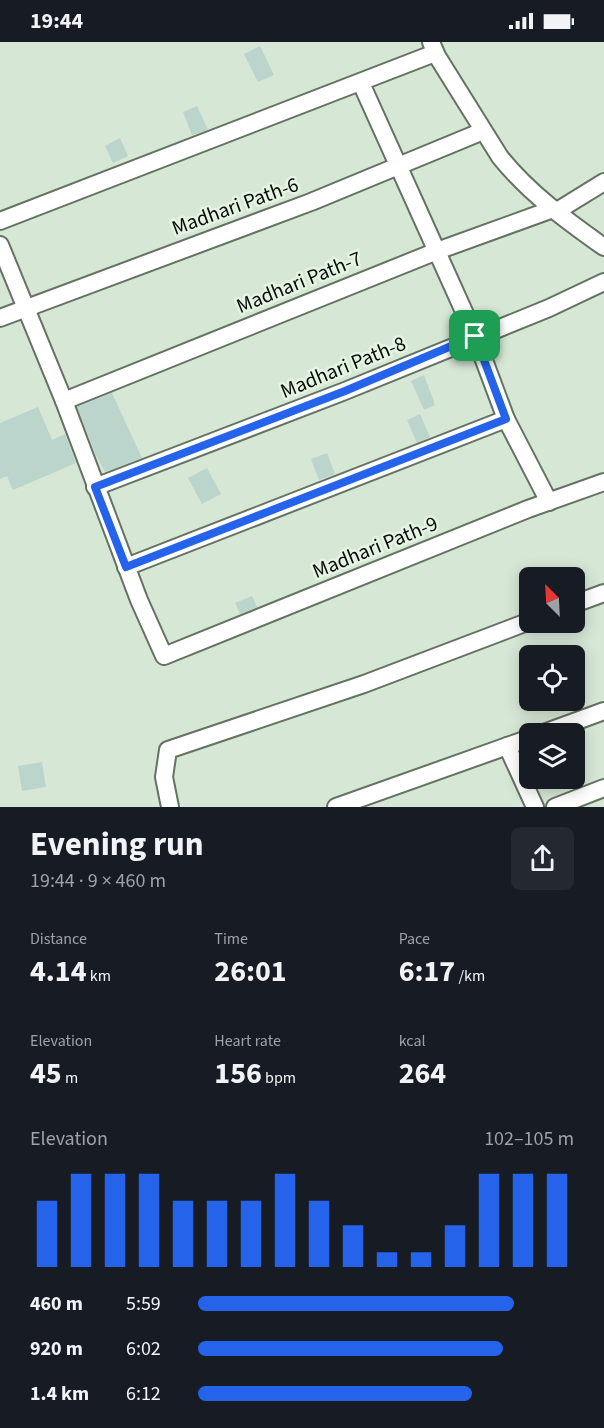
<!DOCTYPE html>
<html lang="en">
<head>
<meta charset="utf-8">
<style>
	:root { --surface:#171b24; --page:#242831; --text:#f1f3f6; --muted:#9ea1a6; --accent:#2563eb }
	body { margin:0; font-family:"Source Sans 3",sans-serif; background:var(--page); color:var(--text); height:100vh; display:flex; flex-direction:column; font-size:22px; white-space:nowrap }
	* { box-sizing:border-box; margin:0 }
	p { font-size:20px; color:var(--muted) }
	.icon { flex:none; width:33px; height:33px; fill:none; stroke:currentColor; stroke-width:2; stroke-linecap:round; stroke-linejoin:round }
	.map { position:relative; height:765px; overflow:hidden }
	.side { display:flex; flex-direction:column; background:var(--surface); flex:1 }
	.side>* { flex:none }
	.needle { width:39px; rotate:336deg }
	.tools { position:absolute; left:519px; top:525px; display:grid; gap:12px }
	.tools a { display:grid; place-items:center; width:66px; height:66px; border-radius:9px; background:var(--surface); box-shadow:0 3px 15px #0003; font-size:30px }
	.pin { position:absolute; display:grid; place-items:center; width:51px; height:51px; color:#fff; margin:-26px; border-radius:12px; box-shadow:0 3px 9px #0006 }
	.round { display:grid; place-items:center; flex:none; width:63px; height:63px; border-radius:9px; background:var(--page) }
	.summary { display:flex; align-items:center; justify-content:space-between; height:102px; padding:0 30px }
	h1 { font-size:33px; font-weight:700; line-height:45px }
	.stats { display:grid; grid-template-columns:repeat(3,1fr); gap:9px; height:102px; padding:6px 30px }
	.stats div { display:grid; align-content:center }
	.stats b { font-size:30px; font-weight:700 }
	.stats small { font-size:16px; font-weight:400 }
	.stats p { font-size:16px }
	.chart { height:168px; padding:12px 30px }
	.chart p { display:flex; justify-content:space-between }
	.chart svg { width:100%; height:108px; margin-top:6px; stroke:var(--accent); stroke-width:6 }
	ul { padding:0 30px; list-style:none; font-size:20px }
	li { display:grid; grid-template-columns:96px 72px 1fr; align-items:center; height:45px }
	li i { height:15px; border-radius:8px; background:var(--accent) }
	.status { display:flex; justify-content:space-between; align-items:center; height:42px; padding:0 30px; background:var(--surface); direction:ltr }
	.status svg { height:16px; fill:currentColor }
	.map>svg:first-child { display:block }
	.building { fill:#bbd4cc }
	.lines { fill:none; stroke-linecap:round; stroke-linejoin:round }
	.minor-casing { stroke:#647262; stroke-width:20 }
	.minor { stroke:#fff; stroke-width:16 }
	.route-casing { stroke:#fff; stroke-width:12 }
	.route { stroke:#2563eb; stroke-width:8 }
	.labels { text-anchor:middle; dominant-baseline:central; stroke-width:5; stroke-linejoin:round; paint-order:stroke }
	.street-label { font-size:21px; fill:#080d08; stroke:#e5f4e3 }
</style>
</head>
<body>
<div class="status"><b>19:44</b><svg viewBox="0 0 49 12"><path d="M0 12V9h3v3zM5 12V6h3v6zM10 12V3h3v9zM15 12V0h3v12zM26 1h20v11H26zM47 4h2v5h-2z"/></svg></div>
<div class="map">
<svg width="604" height="765" viewBox="0 0 604 765">
	<rect width="100%" height="100%" fill="#d7e7d6"/>
	<g class="building">
		<polygon points="260,4 274,33 258,40 244,12"/>
		<polygon points="197,64 208,88 192,93 183,70"/>
		<polygon points="120,96 128,114 113,121 105,104"/>
		<polygon points="424,333 435,363 424,368 411,339"/>
		<polygon points="112,351 142,416 105,430 96,413 77,365"/>
		<polygon points="38,365 52,398 65,392 76,421 13,448 7,434 0,437 0,381"/>
		<polygon points="420,372 430,395 417,401 407,378"/>
		<polygon points="327,411 335,432 319,438 311,417"/>
		<polygon points="207,426 221,452 202,462 188,436"/>
		<polygon points="252,554 257,565 240,572 235,561"/>
		<polygon points="42,720 46,745 22,749 18,724"/>
	</g>
	<g class="lines">
		<g class="minor-casing">
			<g id="minor">
				<path d="M431 0 437 14 500 115C529 151 567 179 604 205"/>
				<polyline points="361,41 475,294 506,377 549,460"/>
				<polyline points="557,169 604,140"/>
				<polyline points="0,179 435,11"/>
				<polyline points="0,203 64,359 139,558 164,614 528,467 604,440"/>
				<polyline points="0,276 311,160 483,89"/>
				<polyline points="64,359 437,209 553,167"/>
				<polyline points="95,445 345,349 549,266 604,240"/>
				<polyline points="126,525 506,377"/>
				<polyline points="574,562 604,551"/>
				<polyline points="541,692 604,669"/>
				<polyline points="507,704 535,765"/>
				<polyline points="170,765 164,735 168,708 364,642 530,579"/>
				<polyline points="336,765 530,696"/>
				<polyline points="555,765 604,746"/>
			</g>
		</g>
		<use href="#minor" class="minor"/>
	</g>
	<g class="lines">
		<g class="route-casing">
			<polygon id="route" points="475,294 506,377 126,525 95,445 345,349"/>
		</g>
		<use href="#route" class="route"/>
	</g>
	<g class="labels">
		<g class="street-label">
			<text transform="translate(235 164) rotate(-20)">Madhari Path-6</text>
			<text transform="translate(299 240) rotate(-22)">Madhari Path-7</text>
			<text transform="translate(343 325) rotate(-22)">Madhari Path-8</text>
			<text transform="translate(375 505) rotate(-22)">Madhari Path-9</text>
		</g>
	</g>
</svg>
<div class="tools">
<a><svg class="needle" viewBox="-14 -14 28 28"><path d="M0-13l5 13h-10z" fill="#e53935"/><path d="M0 13l5-13h-10z" fill="#9ea1a6"/></svg></a>
<a><svg class="icon" aria-label="locate" viewBox="0 0 24 24"><circle cx="12" cy="12" r="6"/><path d="M12 2v4M12 18v4M2 12h4M18 12h4"/></svg></a>
<a><svg class="icon" aria-label="layers" viewBox="0 0 24 24"><path d="M12 4l9 5-9 5-9-5zM3 14l9 5 9-5"/></svg></a>
</div>
<div class="pin" style="left:475px;top:294px;background:#1e9e55"><svg class="icon" aria-label="arrive" viewBox="0 0 24 24"><path d="M6 21V4h12l-3 4 3 4H6"/></svg></div>
</div>
<section class="side">
<div class="summary"><div><h1>Evening run</h1><p>19:44 · 9 × 460 m</p></div><a class="round"><svg class="icon" aria-label="share" viewBox="0 0 24 24"><path d="M12 15V3M7 8l5-5 5 5M5 13v7h14v-7"/></svg></a></div>
<div class="stats">
<div><p>Distance</p><b>4.14<small> km</small></b></div>
<div><p>Time</p><b>26:01</b></div>
<div><p>Pace</p><b>6:17<small> /km</small></b></div>
</div>
<div class="stats">
<div><p>Elevation</p><b>45<small> m</small></b></div>
<div><p>Heart rate</p><b>156<small> bpm</small></b></div>
<div><p>kcal</p><b>264</b></div>
</div>
<div class="chart"><p><span>Elevation</span>102–105 m</p>
<svg viewBox="0 0 160 44" preserveAspectRatio="none"><path d="M5 44V17M15 44V6M25 44V6M35 44V6M45 44V17M55 44V17M65 44V17M75 44V6M85 44V17M95 44V27M105 44V38M115 44V38M125 44V27M135 44V6M145 44V6M155 44V6"/></svg>
</div>
<ul>
<li><b>460 m</b>5:59<i style="width:84%"></i></li>
<li><b>920 m</b>6:02<i style="width:81%"></i></li>
<li><b>1.4 km</b>6:12<i style="width:73%"></i></li>
</ul>
</section>
</body>
</html>
